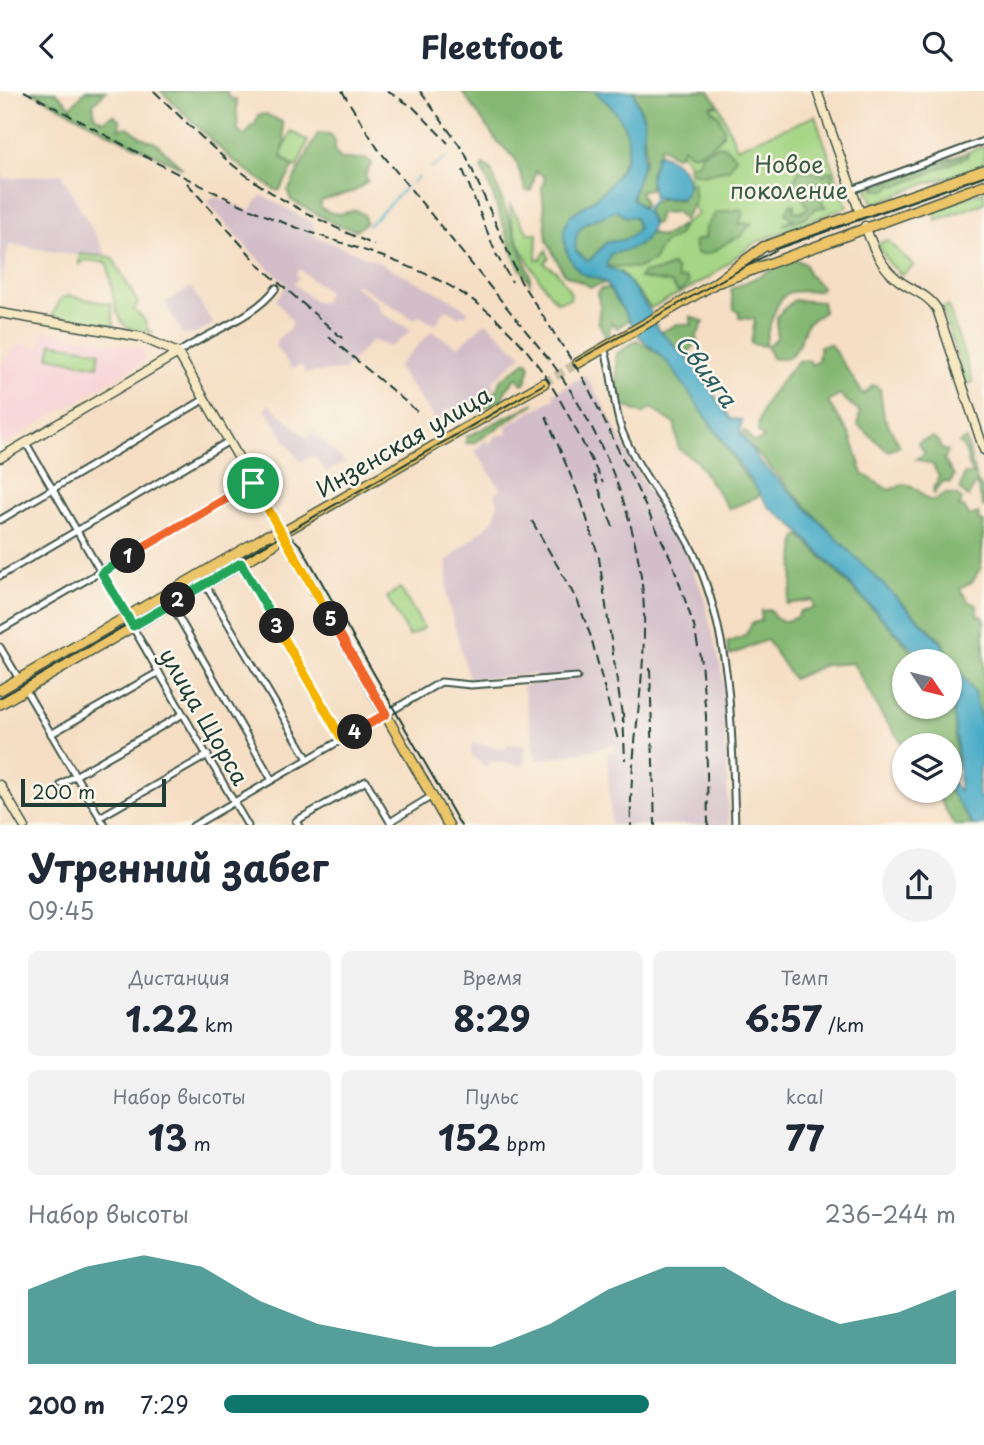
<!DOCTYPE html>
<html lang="ru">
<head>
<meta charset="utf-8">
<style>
	:root { --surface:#fff; --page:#f2f2f3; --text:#1f2937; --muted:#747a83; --accent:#0f766e }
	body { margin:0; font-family:"Playpen Sans",sans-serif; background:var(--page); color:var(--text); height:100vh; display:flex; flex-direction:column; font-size:26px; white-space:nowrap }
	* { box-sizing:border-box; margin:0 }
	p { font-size:23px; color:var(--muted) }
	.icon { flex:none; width:38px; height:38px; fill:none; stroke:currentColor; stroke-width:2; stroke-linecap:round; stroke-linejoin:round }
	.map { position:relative; height:734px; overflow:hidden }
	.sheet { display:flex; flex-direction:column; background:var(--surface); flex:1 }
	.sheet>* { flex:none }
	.needle { width:46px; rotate:125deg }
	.buttons { position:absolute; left:892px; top:558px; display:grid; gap:14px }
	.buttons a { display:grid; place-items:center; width:70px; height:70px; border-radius:50%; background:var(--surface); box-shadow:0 2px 5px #0004; font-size:35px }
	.scale { position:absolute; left:21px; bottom:18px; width:145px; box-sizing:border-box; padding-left:7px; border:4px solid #1f3d34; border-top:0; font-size:19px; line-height:24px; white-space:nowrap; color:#1f3d34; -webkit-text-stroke:5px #fbf7ec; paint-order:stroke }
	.pin { position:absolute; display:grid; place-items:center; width:60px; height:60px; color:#fff; margin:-30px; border:4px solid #fff; border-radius:50%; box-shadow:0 2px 7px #0007 }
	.km { position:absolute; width:35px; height:35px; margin:-18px; border-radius:50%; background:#222; color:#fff; font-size:19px; line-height:35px; text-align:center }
	.round { display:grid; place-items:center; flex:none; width:74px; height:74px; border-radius:37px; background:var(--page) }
	.summary { display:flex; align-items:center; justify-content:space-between; height:119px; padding:0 28px }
	h1 { font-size:38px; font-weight:700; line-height:52px }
	.figures { display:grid; grid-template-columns:repeat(3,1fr); gap:10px; height:119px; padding:7px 28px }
	.figures div { display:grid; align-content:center; border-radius:10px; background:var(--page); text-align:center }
	.figures b { font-size:35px; font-weight:700 }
	.figures small { font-size:19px; font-weight:400 }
	.figures p { font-size:19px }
	.chart { height:196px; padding:14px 28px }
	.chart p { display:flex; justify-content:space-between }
	.chart svg { width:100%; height:126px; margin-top:7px; fill:var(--accent); opacity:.7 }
	ul { padding:0 28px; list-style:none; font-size:23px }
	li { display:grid; grid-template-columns:112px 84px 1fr; align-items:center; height:52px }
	li i { height:18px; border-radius:9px; background:var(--accent) }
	header { display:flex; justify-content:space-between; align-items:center; height:91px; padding:0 28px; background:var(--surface); font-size:32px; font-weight:700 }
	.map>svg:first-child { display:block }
	.built { fill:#f7cfd4 }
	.industrial { fill:#d2bdc8; fill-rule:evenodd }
	.green { fill:#a5d685; stroke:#628a5c; stroke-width:2 }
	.forest { fill:#84b772; stroke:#527a53; stroke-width:2 }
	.water { fill:#47aac6; stroke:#33747d; stroke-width:2; fill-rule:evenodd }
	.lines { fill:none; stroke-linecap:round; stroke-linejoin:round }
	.stream { stroke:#47aac6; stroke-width:2 }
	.primary-tunnel { stroke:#cabea6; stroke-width:9; stroke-dasharray:9 4.5; stroke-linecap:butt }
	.street-casing { stroke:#3f5549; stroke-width:9 }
	.secondary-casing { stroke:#3f5549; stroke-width:11 }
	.primary-casing { stroke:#3f5549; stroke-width:12 }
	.street { stroke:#fff; stroke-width:5 }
	.secondary { stroke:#f7e8c3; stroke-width:8 }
	.primary { stroke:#ecc569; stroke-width:9 }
	.tram { stroke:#1f3d34; stroke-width:2 }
	.rail { stroke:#1f3d34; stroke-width:2; stroke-dasharray:10 5; stroke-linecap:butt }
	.split-1-casing { stroke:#fff; stroke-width:14 }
	.split-2-casing { stroke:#fff; stroke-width:14 }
	.split-3-casing { stroke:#fff; stroke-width:14 }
	.split-4-casing { stroke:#fff; stroke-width:14 }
	.split-5-casing { stroke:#fff; stroke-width:14 }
	.split-6-casing { stroke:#fff; stroke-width:14 }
	.split-1 { stroke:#f0652b; stroke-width:9 }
	.split-2 { stroke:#22a559; stroke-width:9 }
	.split-3 { stroke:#22a559; stroke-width:9 }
	.split-4 { stroke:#f5b400; stroke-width:9 }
	.split-5 { stroke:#f0652b; stroke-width:9 }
	.split-6 { stroke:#f5b400; stroke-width:9 }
	.labels { text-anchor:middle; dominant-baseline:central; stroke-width:5; stroke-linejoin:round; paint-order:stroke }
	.park-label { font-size:23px; fill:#3a5c44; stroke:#fbf7ec }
	.street-label { font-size:23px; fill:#1f3d34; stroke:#fbf7ec }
	.water-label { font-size:24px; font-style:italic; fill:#2b5e60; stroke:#fbf7ec }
</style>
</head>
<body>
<header><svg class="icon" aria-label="back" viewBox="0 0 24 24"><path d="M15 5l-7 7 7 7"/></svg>Fleetfoot<svg class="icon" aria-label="search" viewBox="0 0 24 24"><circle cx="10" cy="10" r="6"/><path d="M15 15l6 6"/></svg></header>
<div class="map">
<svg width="984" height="735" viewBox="0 0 984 735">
	<rect width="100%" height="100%" fill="#fbf7ec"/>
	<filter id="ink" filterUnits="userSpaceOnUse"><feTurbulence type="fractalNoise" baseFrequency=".0143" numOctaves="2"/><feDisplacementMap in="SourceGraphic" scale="14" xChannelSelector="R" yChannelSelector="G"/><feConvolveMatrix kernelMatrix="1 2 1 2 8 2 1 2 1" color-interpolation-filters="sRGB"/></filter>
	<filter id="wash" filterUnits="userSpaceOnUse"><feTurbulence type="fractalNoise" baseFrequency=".00686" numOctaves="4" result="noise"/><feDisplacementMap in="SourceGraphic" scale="28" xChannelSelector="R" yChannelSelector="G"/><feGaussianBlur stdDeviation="1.57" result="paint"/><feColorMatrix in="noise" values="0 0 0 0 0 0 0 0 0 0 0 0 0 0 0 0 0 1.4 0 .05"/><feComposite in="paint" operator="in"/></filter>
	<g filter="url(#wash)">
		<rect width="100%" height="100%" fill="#f5dec3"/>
		<polygon class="built" points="43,240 142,257 145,270 1,355 0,273 9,267 16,253 39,257"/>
		<g class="industrial">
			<polygon points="0,82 4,88 61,83 110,170 9,153 0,198"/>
			<path d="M261 104 313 132 314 145 374 169 451 208 468 220 465 225 461 223 459 226 446 218 435 234 419 225 413 228 356 192 354 195 377 211 381 222 412 239 391 256 372 249 344 279 305 282 302 274 292 278 275 255 278 252 276 249 289 238 292 231 276 209 287 194 251 161 207 111 215 105 250 120ZM299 178 328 201 322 212 314 210 294 193 299 186 296 183Z"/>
			<polygon points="191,196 213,233 195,243 183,244 165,211"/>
			<polygon points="486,231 522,264 493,290 495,296 479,310 457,325 451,317 446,319 438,332 397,276 432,240 458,256"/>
			<polygon points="585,284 603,313 642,390 683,456 703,503 723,586 729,734 611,734 607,661 616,659 615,654 537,670 523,594 576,589 537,589 536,583 469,588 447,507 447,470 494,429 498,412 495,402 501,398 475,360 485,349 490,353 496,345 508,343 506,335 555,307 553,303"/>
			<polygon points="269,313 307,347 313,340 345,371 327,381 314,365 300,371 265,318"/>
			<polygon points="473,652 506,658 507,653 526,655 524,675 492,670 485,676 470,662"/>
		</g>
		<g class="green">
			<path d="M719 14 737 57 815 25 847 116 754 152 707 188 651 217 621 181 606 176 608 167 651 141 660 146 666 144 698 123 690 111 694 92 690 91 688 71 681 62 683 56C703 58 716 53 723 35L717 22 710 16Z"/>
			<polygon points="291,40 308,50 297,76 281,65"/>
			<polygon points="984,55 984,75 924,93 874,113 867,98"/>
			<polygon points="984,100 984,112 936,129 935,117"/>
			<path d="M510 114 528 142 537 143 536 168H541L546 159 549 166 544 172 557 181 571 202 570 208 557 211C538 190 509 144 510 114Z"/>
			<polygon points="887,149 914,175 902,184 889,172 878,153"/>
			<path d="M80 163 112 166 138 212 134 219 144 228 148 239 154 242C146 240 134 240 127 236 113 227 111 186 107 172L86 169 79 174Z"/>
			<polygon points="69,205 111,213 114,235 52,225 61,207"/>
			<polygon points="948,215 973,291 967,293 942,217"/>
			<polygon points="52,252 100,260 98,275 49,266"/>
			<polygon points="400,497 424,537 409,545 387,506"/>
		</g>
		<g class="forest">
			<polygon points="31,0 56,1 71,16 85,0 106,0 93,13 95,25 103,30 113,24 120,30 119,38 128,36 141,46 156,52 183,77 107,41"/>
			<polygon points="161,0 226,0 231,8 236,8 238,39 245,45 252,34 255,34 258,24 266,23 282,31 285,51 281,66 294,76 279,100 274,98 232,69"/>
			<path d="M462 0H594C605 9 618 18 624 31 640 67 604 110 573 123L565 158 579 180 606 192 591 196 564 183 547 150 542 97 545 86 536 80 531 100H526L515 67 496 49Z"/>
			<path d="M634 0H709L719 14 711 15V19L719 24C719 31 725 34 724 40 722 51 699 63 690 63L683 56 679 64 674 65 661 55 650 82V98L640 100 645 114 643 116 635 112C629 98 642 82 645 69 648 56 640 41 645 29Z"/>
			<path d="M318 42 330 43 335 49V61L341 68H366L372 72 365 84 368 90 355 100 321 110 320 116C334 126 341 123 356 119L364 124 366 132 356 139 337 134 291 109 288 100Z"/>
			<polygon points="719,54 724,55 736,66 729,78 702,84 689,80 689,74 699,71 701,63"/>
			<polygon points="968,62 967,66 898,95 894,93 886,99 875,99 877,95"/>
			<polygon points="483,74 490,77 530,184 530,192 516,170 487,88 481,78"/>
			<polygon points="799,79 824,84 827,80 832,81 832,96 820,108 826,116 816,117 807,126 783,134 793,128 786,123 790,113 795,114 792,120 803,121 808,116 793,92"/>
			<polygon points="690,91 693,91 695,110 684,129 677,121 659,122 657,132 653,133 647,120 651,112 664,107 681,109"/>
			<path d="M741 118 744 123 738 133 752 132 740 146C725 147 714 169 696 162L694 150 705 147 706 136 716 122Z"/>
			<path d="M616 119 626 126H635L638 137C631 149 620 150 607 151L590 169H586L576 160C572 125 598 132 616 119Z"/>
			<polygon points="683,134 678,144 662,154 653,170 638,177 606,175 608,164 647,142 663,146"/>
			<path d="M795 168 805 173 809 184 822 196 820 199C810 202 801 199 791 201 776 204 767 242 765 255L751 253 755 228 739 227V222L734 218 731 198Z"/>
			<polygon points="672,174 676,178 678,188 685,187 689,191 682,200 677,200 671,192 639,187 642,182 662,179"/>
			<polygon points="609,197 630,228 617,237 611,231 609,244 606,246 598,230 600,215 597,203 600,198"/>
			<path d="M794 209 822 211 824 221 807 232C800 250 796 273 772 267L767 256 777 247V225Z"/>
			<polygon points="690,225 704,231 696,246 698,250 688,262 697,272 694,277 658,243 677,233 692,234"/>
			<polygon points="637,249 669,270 742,381 759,399 759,405 729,418 696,370 678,357 675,333 651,317 643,323 618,312 616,263"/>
			<path d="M830 253 864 304 873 294 880 298 884 326 900 355 888 360 858 334 860 321 840 304 828 311 850 344 863 383 889 399 904 393 917 398 928 409H936L945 402 958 405 962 409 959 416H964L969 425 978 422 979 430 984 431 981 476 972 491 960 498 969 511 977 514V524L984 526V640L972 603 941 549 857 470 740 344 745 340 754 352 764 347 758 341C758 312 780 292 798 270L809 269 812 274 818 270 820 255Z"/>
			<polygon points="527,270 530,275 526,291 522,293 517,286 505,300 503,308 477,321 477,312 497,300 500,289"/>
			<polygon points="535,312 474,352 466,352 466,346"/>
			<polygon points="932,346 938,350 941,358 948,360 944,369 954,385 950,392 943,390 934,403 933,398 939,386 933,374 916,368 925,362 918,352"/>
			<path d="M966 348 976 388 984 400V417L976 392 968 406 960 399 964 383 973 384C966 373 970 361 959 352Z"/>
			<path d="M800 444 892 538 919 570H905V616H950V609L955 616 956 676 950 679V654L905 656 881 623 853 572 824 574 793 588 767 549C752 553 743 561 729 564L727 552 745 545 752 532 761 530V520L771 519 774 526 783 531 797 526 800 520 814 517 812 509 786 513 792 495 796 447Z"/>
			<polygon points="935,700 950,700 957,706 972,734 954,734"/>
		</g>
		<g class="water">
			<path d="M594 0H633L644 29 643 72 632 107 649 124 652 134C646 158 630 158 610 163L606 176 618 180 629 191 650 220 657 237 693 273 731 328 742 329 740 341 759 370 940 550 974 602 984 642 978 701 984 716V734H973L950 700V681L955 684 953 692 959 701C961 657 950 615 950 570H924L792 433 770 417 669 273 640 246 606 192C597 184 587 189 578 179 566 165 557 141 571 125 577 118 589 113 597 106 640 68 638 35 594 0ZM616 119 626 126H635L638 137C631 149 620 150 607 151L590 169H586L576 160C572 125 598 132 616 119Z"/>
			<path d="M660 63C679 70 697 86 682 107H654L650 88 656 65Z"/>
		</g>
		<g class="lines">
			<g class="stream">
				<polyline points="431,77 446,67"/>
				<polyline points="412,92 419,86"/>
				<polyline points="644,120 654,107"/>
				<polyline points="368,135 406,96"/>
			</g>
		</g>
	</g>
	<g filter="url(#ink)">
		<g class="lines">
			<polyline class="primary-tunnel" points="544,292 578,272"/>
			<g class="street-casing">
				<g id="street">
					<polyline points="852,99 984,50"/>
					<path d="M604 257C614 284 612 313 622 340 640 385 674 420 694 463 733 548 732 643 735 735"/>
					<path d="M178 262C208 241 254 227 276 197"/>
					<polyline points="26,352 248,735"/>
					<polyline points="0,429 205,308"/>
					<polyline points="241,472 343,648"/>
					<polyline points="0,485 229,350"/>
					<polyline points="205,493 308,668"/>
					<polyline points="171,513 272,689"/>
					<polyline points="0,539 253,392"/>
					<polyline points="0,556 19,588"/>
					<polyline points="25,598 105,735"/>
					<polyline points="51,643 159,581"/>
					<polyline points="61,693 183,623"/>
					<polyline points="100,726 208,664"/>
					<polyline points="193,735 441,591 471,594 577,586"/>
					<polyline points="299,735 296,730 366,690 390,731 432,705"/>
				</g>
			</g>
			<g class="secondary-casing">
				<g id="secondary">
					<polyline points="817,0 860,122"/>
					<path d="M865 135C872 154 880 175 897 188 910 199 927 202 937 218L984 359"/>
					<polyline points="0,222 141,246 178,262 282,442"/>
					<polyline points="0,367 178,262"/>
					<polyline points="0,694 24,735"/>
				</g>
			</g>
			<g class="primary-casing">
				<g id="primary">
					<polyline points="719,191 984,94"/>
					<polyline points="578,272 714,193 763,156 984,79"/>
					<polyline points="282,442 449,735"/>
					<polyline points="0,599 268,444 282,442 544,292"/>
					<polyline points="0,613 273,454 282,442"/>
				</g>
			</g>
			<use href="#street" class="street"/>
			<use href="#secondary" class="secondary"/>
			<use href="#primary" class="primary"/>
			<g class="tram">
				<polyline points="576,270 779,157 984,85"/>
				<polyline points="275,445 291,446 301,455 461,735"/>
				<polyline points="0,607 544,293"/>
			</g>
			<g class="rail">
				<path d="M24 0C102 41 179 87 260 122 341 158 439 170 504 235 550 279 574 336 603 392"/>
				<path d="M154 0C180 25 205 51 233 74 276 109 324 132 374 154"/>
				<path d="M342 0 378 58 552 272C607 349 647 446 644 542 643 606 629 670 631 735"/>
				<polyline points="387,0 413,16 448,52"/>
				<polyline points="420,0 465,62 521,191 585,290 671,468 694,535 701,571 706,625 708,735"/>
				<polyline points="463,79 496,163 512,191"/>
				<polyline points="187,92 261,176 343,248"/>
				<polyline points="329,246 419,322"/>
				<polyline points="546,325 582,412 599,467 623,631"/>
				<polyline points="594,384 614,439"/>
				<polyline points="532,430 578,511 591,546 618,649"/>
				<polyline points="650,577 655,735"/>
				<polyline points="623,622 625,669"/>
			</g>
		</g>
	</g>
	<g class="lines" filter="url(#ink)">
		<g class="split-1-casing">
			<polyline id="split-1" points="128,465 253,392"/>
		</g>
		<g class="split-2-casing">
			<polyline id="split-2" points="128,465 102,482 133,535 178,509"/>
		</g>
		<g class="split-3-casing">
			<polyline id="split-3" points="178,509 241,472 277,535"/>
		</g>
		<g class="split-4-casing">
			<polyline id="split-4" points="277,535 342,648 355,641"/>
		</g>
		<g class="split-5-casing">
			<polyline id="split-5" points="331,528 386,623 355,641"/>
		</g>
		<g class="split-6-casing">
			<polyline id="split-6" points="253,392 331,528"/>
		</g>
		<use href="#split-1" class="split-1"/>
		<use href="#split-2" class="split-2"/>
		<use href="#split-3" class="split-3"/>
		<use href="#split-4" class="split-4"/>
		<use href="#split-5" class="split-5"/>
		<use href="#split-6" class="split-6"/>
	</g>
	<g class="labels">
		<g class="park-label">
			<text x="789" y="72">Новое<tspan x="789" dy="26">поколение</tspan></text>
		</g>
		<g class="street-label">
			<text transform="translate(403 350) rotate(-30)">Инзенская улица</text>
			<text transform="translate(205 625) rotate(60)">улица Щорса</text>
		</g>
		<g class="water-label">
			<text transform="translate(707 279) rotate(53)">Свияга</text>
		</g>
	</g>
</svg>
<div class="buttons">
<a><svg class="needle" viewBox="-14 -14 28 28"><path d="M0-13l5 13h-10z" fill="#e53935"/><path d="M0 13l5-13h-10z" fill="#747a83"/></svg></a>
<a><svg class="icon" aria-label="layers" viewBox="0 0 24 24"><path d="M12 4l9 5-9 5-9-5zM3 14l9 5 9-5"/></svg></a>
</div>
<div class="scale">200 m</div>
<div class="pin" style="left:253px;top:392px;background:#1e9e55"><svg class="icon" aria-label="arrive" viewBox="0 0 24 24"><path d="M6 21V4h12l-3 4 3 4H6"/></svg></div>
<b class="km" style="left:128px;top:465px">1</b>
<b class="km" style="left:178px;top:509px">2</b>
<b class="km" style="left:277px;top:535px">3</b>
<b class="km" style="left:355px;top:641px">4</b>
<b class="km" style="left:331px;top:528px">5</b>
</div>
<section class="sheet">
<div class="summary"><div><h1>Утренний забег</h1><p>09:45</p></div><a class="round"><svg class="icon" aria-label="share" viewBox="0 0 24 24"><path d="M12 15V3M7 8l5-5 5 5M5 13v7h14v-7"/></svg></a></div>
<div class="figures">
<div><p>Дистанция</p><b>1.22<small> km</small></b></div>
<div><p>Время</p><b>8:29</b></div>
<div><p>Темп</p><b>6:57<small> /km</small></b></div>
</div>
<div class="figures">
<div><p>Набор высоты</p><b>13<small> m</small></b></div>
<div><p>Пульс</p><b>152<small> bpm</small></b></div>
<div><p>kcal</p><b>77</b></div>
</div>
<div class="chart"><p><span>Набор высоты</span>236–244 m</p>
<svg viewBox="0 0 160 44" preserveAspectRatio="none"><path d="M0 44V18L10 10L20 6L30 10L40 22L50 30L60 34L70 38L80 38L90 30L100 18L110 10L120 10L130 22L140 30L150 26L160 18V44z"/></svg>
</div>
<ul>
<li><b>200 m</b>7:29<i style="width:58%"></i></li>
</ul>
</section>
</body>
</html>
